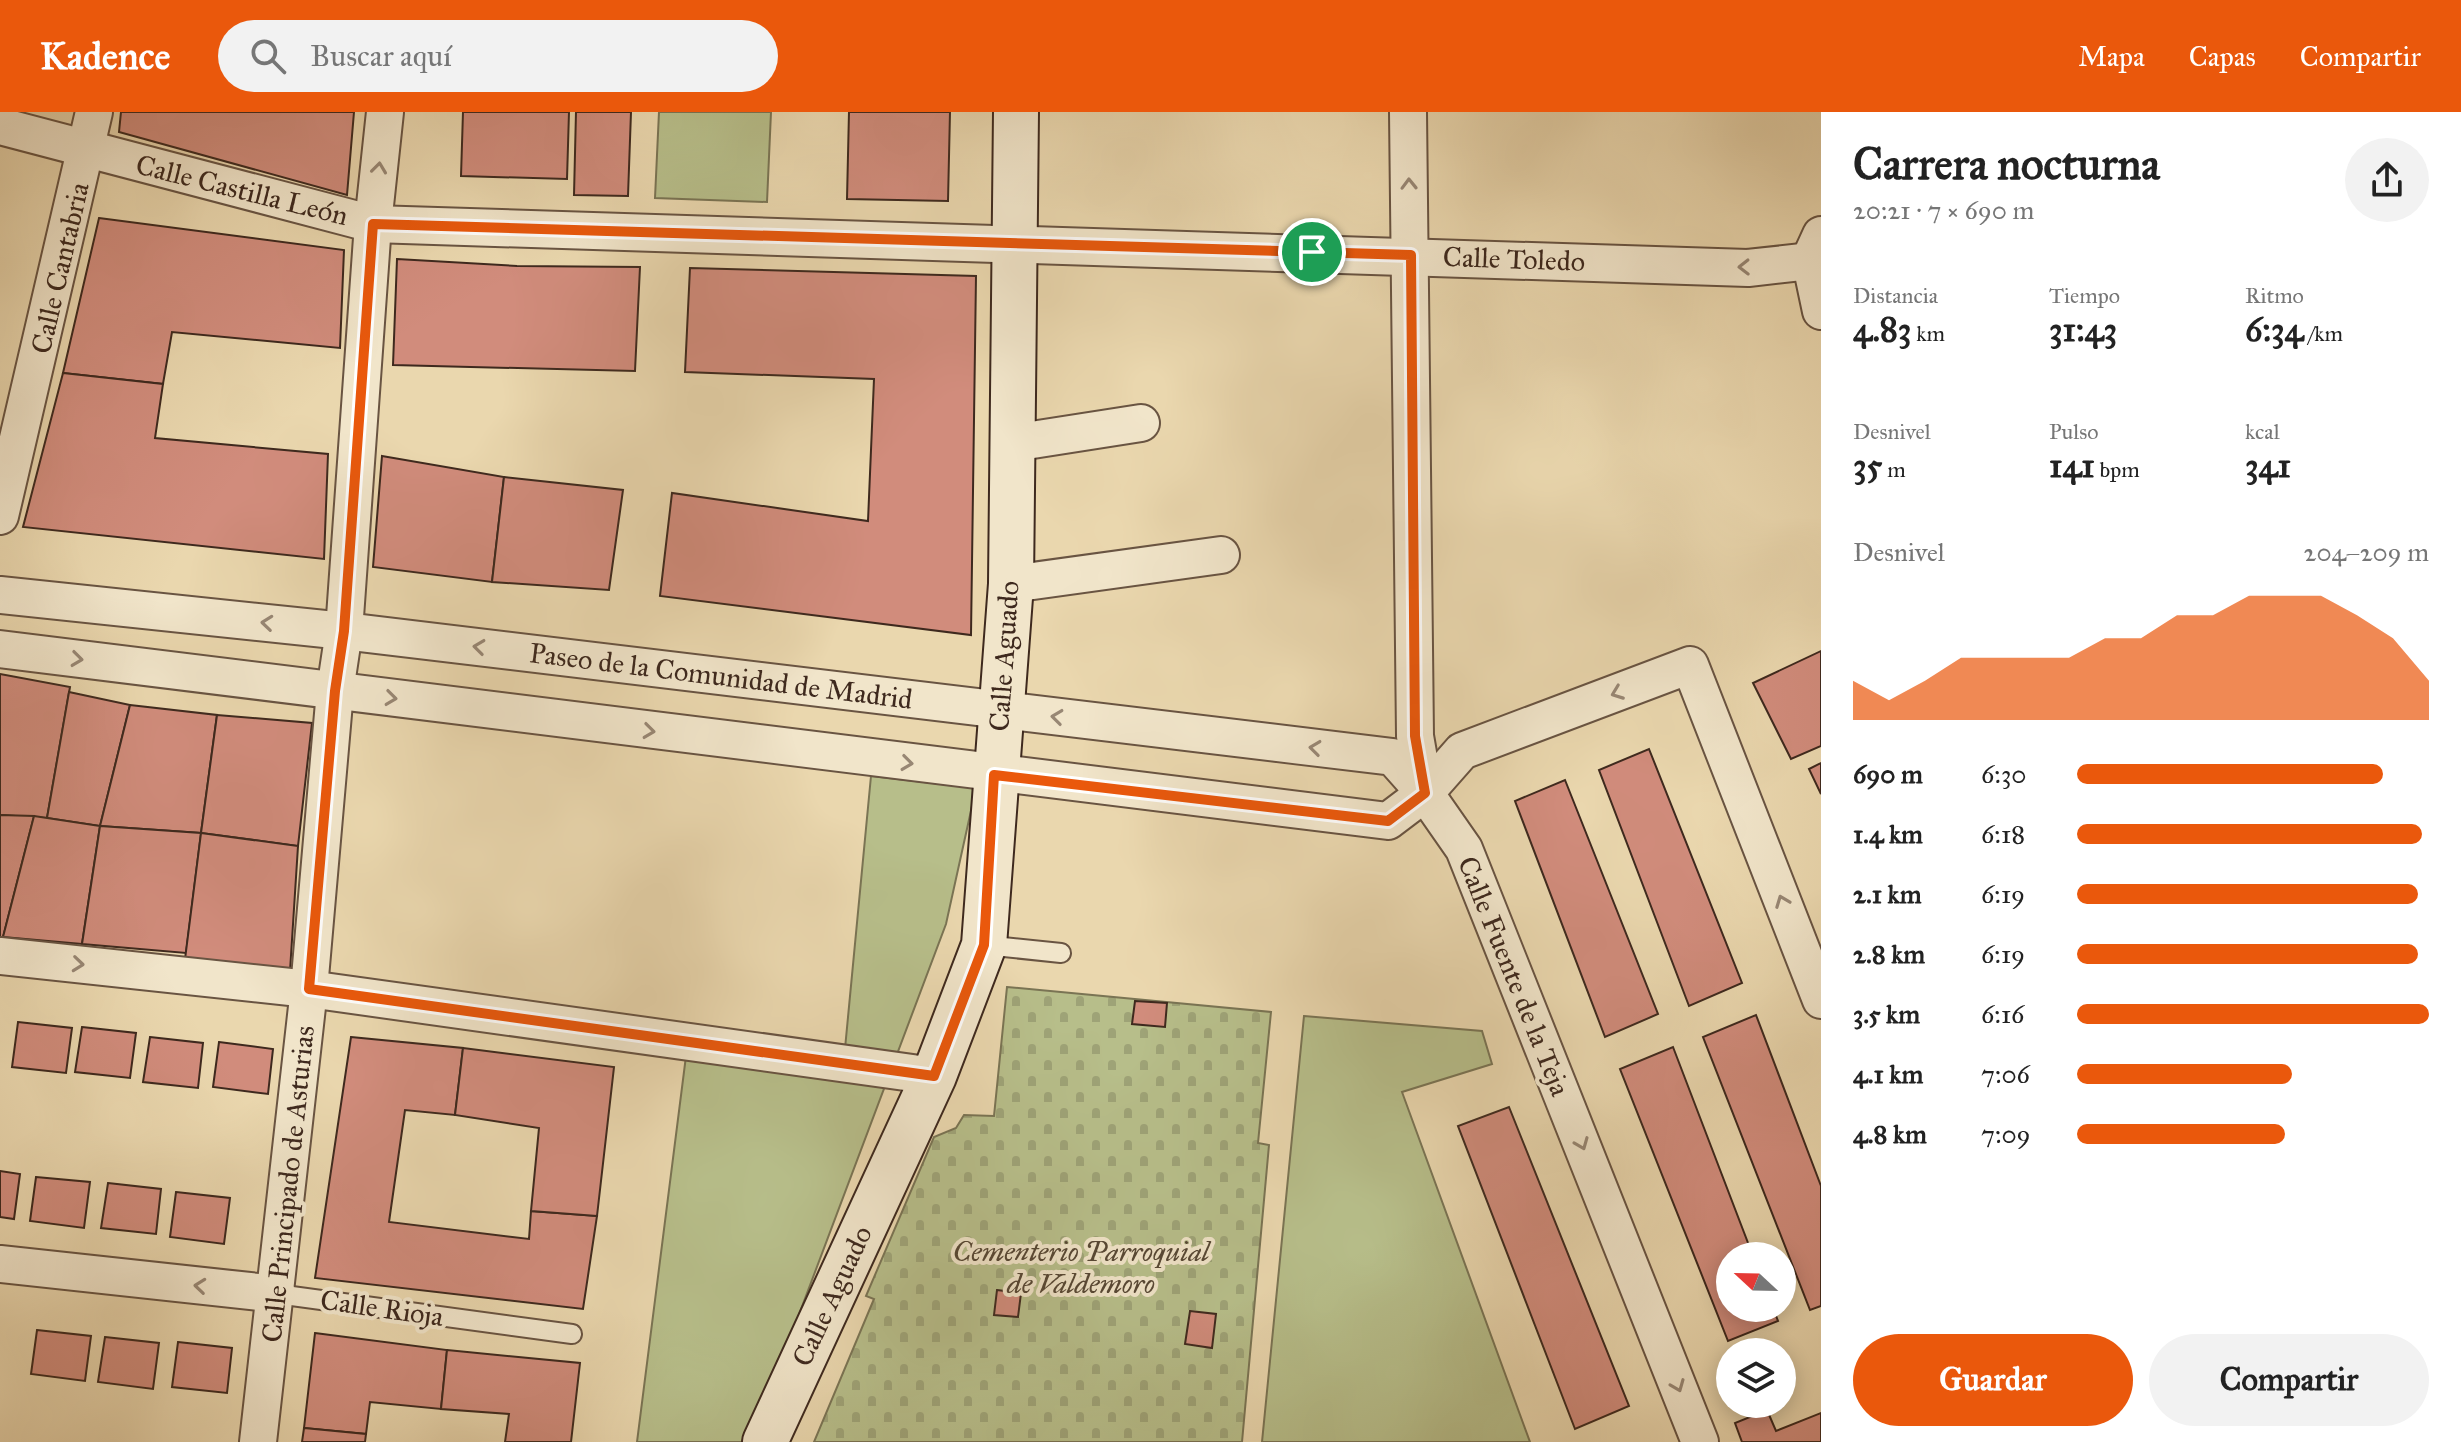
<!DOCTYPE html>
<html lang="es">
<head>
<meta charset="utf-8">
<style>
	:root { --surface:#fff; --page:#f2f2f2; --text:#222; --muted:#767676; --accent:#ea580c }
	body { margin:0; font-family:"IM FELL Great Primer",serif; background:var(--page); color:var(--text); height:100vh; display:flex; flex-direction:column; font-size:30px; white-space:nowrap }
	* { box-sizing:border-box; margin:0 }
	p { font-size:26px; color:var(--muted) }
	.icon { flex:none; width:44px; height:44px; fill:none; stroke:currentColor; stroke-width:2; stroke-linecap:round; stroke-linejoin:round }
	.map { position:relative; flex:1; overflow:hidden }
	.drawer { display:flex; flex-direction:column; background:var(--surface); width:640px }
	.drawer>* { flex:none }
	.needle { width:52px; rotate:292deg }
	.controls { position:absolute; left:1716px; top:1130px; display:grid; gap:16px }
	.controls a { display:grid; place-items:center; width:80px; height:80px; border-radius:50%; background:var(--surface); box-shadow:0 4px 20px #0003; font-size:40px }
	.pin { position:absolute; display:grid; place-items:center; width:68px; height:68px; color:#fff; margin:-34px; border:4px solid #fff; border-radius:50%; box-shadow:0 2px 8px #0007 }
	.round { display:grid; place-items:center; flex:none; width:84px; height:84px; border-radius:42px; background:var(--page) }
	.summary { display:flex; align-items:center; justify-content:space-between; height:136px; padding:0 32px }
	h1 { font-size:44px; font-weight:700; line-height:60px }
	.stats { display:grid; grid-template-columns:repeat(3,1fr); gap:12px; height:136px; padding:8px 32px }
	.stats div { display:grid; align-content:center }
	.stats b { font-size:34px; font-weight:700 }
	.stats small { font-size:22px; font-weight:400 }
	.stats p { font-size:22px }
	.chart { height:224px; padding:16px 32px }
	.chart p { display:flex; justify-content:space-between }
	.chart svg { width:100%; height:144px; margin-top:8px; fill:var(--accent); opacity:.7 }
	.cta { display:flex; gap:16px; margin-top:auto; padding:16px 32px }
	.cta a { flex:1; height:92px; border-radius:48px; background:var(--accent); color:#fff; font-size:32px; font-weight:700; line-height:92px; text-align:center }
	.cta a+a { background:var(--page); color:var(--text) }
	ul { padding:0 32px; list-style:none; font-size:26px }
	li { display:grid; grid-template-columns:128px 96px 1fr; align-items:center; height:60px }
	li i { height:20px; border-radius:10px; background:var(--accent) }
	header { display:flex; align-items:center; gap:48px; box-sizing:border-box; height:112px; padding:0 40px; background:var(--accent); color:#fff }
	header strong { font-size:38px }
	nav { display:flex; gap:44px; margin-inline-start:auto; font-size:28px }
	.search { width:560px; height:72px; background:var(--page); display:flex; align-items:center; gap:20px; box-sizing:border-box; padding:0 28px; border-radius:44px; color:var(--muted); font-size:30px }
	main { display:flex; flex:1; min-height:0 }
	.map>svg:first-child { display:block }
	.green { fill:#b7be8a; stroke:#7a7454; stroke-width:2 }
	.cemetery { fill:url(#cemetery-stones); stroke:#7a7454; stroke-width:2 }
	.building { fill:#d18c7c; stroke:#3e291e; stroke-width:2 }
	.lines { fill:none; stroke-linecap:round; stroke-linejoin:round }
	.lane-casing { stroke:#695442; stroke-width:22 }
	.street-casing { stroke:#695442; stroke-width:40 }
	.secondary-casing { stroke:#3e291e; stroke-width:48 }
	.lane { stroke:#f1e5ca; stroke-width:18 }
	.street { stroke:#f1e5ca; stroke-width:36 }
	.secondary { stroke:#f1e5ca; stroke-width:44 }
	.oneway { stroke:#988774 }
	.route-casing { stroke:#fff; stroke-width:16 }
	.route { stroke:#ea580c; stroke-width:10 }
	.labels { text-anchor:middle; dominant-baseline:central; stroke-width:8; stroke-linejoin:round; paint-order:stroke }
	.street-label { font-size:28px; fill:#3e291e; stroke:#f1e5ca }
	.park-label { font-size:28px; font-style:italic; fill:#564734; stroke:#f1e5ca }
</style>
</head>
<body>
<header>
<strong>Kadence</strong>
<div class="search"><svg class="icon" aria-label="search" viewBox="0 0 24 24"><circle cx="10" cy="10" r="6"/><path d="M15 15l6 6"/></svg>Buscar aquí</div>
<nav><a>Mapa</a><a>Capas</a><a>Compartir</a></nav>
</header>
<main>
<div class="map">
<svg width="1821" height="1330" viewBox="0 0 1821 1330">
	<defs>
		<pattern id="cemetery-stones" width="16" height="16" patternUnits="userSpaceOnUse" patternTransform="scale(2)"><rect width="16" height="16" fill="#b7be8a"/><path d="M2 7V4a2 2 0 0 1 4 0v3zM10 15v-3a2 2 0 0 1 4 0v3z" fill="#9ea377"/></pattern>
	</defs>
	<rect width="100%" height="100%" fill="#ead7ae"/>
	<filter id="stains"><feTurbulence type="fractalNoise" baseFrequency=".0025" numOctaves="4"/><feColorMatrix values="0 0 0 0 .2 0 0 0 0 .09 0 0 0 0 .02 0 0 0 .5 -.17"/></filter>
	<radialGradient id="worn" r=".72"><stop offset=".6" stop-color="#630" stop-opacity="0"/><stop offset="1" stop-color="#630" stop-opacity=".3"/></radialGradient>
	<g class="green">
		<polygon points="659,0 771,0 767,90 655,86"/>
		<polygon points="871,664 976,676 946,812 751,1330 637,1330 686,944 842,968"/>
		<polygon points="1304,904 1482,919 1492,952 1402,980 1530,1330 1262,1330"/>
	</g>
	<polygon class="cemetery" points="1007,875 1271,900 1258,1031 1269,1033 1242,1330 814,1330 874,1187 866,1184 934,1025 956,1016 964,1003 994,1004"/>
	<g class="building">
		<polygon points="121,0 354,0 347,83 119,20"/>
		<polygon points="463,0 569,0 567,67 461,64"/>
		<polygon points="576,0 631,0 628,84 574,83"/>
		<polygon points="849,0 950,0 948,89 847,87"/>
		<polygon points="99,106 344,138 340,236 172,220 163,272 63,261"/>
		<polygon points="397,147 517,154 640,155 635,259 393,253"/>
		<polygon points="690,156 976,164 971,523 660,484 672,381 868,409 874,267 685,260"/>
		<polygon points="63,261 163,272 155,326 328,342 324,447 23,415"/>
		<polygon points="382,344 504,365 492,470 373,455"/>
		<polygon points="504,365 623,378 609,478 492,470"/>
		<polygon points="1821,539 1821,634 1791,647 1753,571"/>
		<polygon points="0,562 70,575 47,706 0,703"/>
		<polygon points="69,580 130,593 100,714 47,706"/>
		<polygon points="130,593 217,603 201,721 100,714"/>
		<polygon points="217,603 312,611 298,734 201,721"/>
		<polygon points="1649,637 1742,871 1689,894 1599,658"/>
		<polygon points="1821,651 1821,682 1809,657"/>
		<polygon points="1565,668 1658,902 1605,925 1515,689"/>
		<polygon points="0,703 34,704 3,825 0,825"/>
		<polygon points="34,704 100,714 82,832 3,825"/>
		<polygon points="100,714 201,721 186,841 82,832"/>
		<polygon points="201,721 298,734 290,859 185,847"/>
		<polygon points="1135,889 1167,891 1165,915 1132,912"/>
		<polygon points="1756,903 1821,1074 1821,1194 1810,1198 1703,925"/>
		<polygon points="18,910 72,916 66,961 12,955"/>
		<polygon points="82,915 136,921 130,966 75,960"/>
		<polygon points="150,925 203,931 198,976 143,970"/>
		<polygon points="351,925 463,936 455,1003 405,998 389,1110 529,1127 531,1099 597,1104 583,1197 315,1166"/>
		<polygon points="219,930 273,937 268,982 213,975"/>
		<polygon points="1673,935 1753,1144 1730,1144 1730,1196 1773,1196 1778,1209 1728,1229 1620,957"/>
		<polygon points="463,936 614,955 597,1104 531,1099 539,1016 455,1003"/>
		<polygon points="1509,995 1629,1294 1575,1317 1458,1014"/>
		<polygon points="0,1059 20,1062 14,1107 0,1105"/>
		<polygon points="36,1065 90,1070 84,1116 30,1109"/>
		<polygon points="108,1071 161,1077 156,1122 101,1116"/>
		<polygon points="176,1080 230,1086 224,1132 170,1125"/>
		<polygon points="997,1178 1021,1181 1018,1205 994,1203"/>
		<polygon points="1190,1199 1216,1202 1212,1236 1185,1232"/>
		<polygon points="37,1218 91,1224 85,1269 31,1262"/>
		<polygon points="315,1221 447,1238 441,1297 370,1290 366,1322 304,1316"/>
		<polygon points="105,1225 159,1231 153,1277 98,1270"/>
		<polygon points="178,1230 232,1236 227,1281 172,1275"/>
		<polygon points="447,1238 580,1251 571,1330 505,1330 509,1302 441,1297"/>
		<polygon points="1767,1298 1776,1319 1821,1301 1821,1330 1742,1330 1735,1311"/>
		<polygon points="304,1316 366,1322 365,1330 302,1330"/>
	</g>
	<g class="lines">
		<g class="lane-casing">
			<g id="lane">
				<polyline points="984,833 1061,841"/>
				<polyline points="277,1182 572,1222"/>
			</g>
		</g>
		<g class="street-casing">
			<g id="street">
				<polyline points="1408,0 1415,624 1425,681 1464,737 1700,1330"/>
				<polyline points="0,14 373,112 1748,156 1821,148"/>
				<polyline points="1821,123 1810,147 1821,199"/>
				<polyline points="1013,331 1141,311"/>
				<polyline points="0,404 94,0"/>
				<polyline points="1011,472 1221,443"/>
				<polyline points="0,483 344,519 1393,645 1425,681 1388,709 0,537"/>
				<polyline points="1425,681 1462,639 1690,553 1821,888"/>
				<polyline points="0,844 309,877 934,964"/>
				<polyline points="0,1152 277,1182"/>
				<polyline points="258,1330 309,877 335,579 344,519 373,112 385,0"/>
			</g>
		</g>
		<g class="secondary-casing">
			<polyline id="secondary" points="765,1330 934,964 984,833 1011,472 1016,0"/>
		</g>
		<use href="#lane" class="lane"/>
		<use href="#street" class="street"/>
		<use href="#secondary" class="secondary"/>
	</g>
	<defs><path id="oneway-chevron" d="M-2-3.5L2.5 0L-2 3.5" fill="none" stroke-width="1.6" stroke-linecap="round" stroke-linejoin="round" transform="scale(2)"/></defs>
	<g class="oneway">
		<use href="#oneway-chevron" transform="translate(379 56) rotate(-83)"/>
		<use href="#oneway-chevron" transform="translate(1409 72) rotate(-91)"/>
		<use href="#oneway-chevron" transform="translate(1744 155) rotate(179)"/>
		<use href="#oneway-chevron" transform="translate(267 511) rotate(-174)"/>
		<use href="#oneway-chevron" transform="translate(479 535) rotate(-173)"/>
		<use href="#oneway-chevron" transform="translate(77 547) rotate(7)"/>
		<use href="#oneway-chevron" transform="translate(1617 581) rotate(159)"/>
		<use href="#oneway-chevron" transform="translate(391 586) rotate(7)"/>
		<use href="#oneway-chevron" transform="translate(1057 605) rotate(-173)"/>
		<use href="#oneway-chevron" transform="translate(649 619) rotate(7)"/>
		<use href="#oneway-chevron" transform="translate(1315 636) rotate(-173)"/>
		<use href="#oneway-chevron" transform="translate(907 651) rotate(7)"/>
		<use href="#oneway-chevron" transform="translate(1782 789) rotate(-111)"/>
		<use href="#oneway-chevron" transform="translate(78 852) rotate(6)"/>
		<use href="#oneway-chevron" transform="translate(1582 1032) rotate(68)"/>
		<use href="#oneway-chevron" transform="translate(200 1174) rotate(-174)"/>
		<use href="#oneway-chevron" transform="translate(1678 1274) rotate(68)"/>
	</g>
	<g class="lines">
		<g class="route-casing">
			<polygon id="route" points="373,112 1411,143 1415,624 1425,681 1388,709 994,663 984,833 934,964 309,877 335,579 344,519"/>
		</g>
		<use href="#route" class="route"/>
	</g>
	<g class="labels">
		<g class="street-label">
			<text transform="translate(242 78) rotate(14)">Calle Castilla León</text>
			<text transform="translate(1514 147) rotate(2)">Calle Toledo</text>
			<text transform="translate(60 156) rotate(-77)">Calle Cantabria</text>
			<text transform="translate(1004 544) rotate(-86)">Calle Aguado</text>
			<text transform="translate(721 564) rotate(7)">Paseo de la Comunidad de Madrid</text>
			<text transform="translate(1514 864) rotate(68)">Calle Fuente de la Teja</text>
			<text transform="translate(288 1072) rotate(-84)">Calle Principado de Asturias</text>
			<text transform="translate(832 1184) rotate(-65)">Calle Aguado</text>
			<text transform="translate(382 1196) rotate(8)">Calle Rioja</text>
		</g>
		<g class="park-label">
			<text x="1081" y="1139">Cementerio Parroquial<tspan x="1081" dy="32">de Valdemoro</tspan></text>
		</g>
	</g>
	<rect width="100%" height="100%" filter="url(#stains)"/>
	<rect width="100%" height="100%" fill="url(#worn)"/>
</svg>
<div class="controls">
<a><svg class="needle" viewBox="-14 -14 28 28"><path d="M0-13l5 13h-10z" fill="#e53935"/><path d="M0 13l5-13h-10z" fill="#767676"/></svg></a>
<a><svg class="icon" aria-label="layers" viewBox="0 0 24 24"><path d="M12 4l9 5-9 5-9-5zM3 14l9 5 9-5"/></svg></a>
</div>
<div class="pin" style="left:1312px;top:140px;background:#1e9e55"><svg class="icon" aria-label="arrive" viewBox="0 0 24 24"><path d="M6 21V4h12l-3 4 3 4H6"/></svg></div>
</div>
<section class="drawer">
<div class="summary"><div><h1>Carrera nocturna</h1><p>20:21 · 7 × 690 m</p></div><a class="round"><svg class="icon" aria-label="share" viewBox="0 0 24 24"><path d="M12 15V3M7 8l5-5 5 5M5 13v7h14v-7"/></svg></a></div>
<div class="stats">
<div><p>Distancia</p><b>4.83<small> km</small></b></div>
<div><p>Tiempo</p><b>31:43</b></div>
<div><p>Ritmo</p><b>6:34<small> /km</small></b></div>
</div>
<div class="stats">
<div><p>Desnivel</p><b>35<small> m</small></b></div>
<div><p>Pulso</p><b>141<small> bpm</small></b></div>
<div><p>kcal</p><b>341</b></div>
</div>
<div class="chart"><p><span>Desnivel</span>204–209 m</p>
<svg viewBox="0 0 160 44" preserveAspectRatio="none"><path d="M0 44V32L10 38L20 32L30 25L40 25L50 25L60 25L70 19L80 19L90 12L100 12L110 6L120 6L130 6L140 12L150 19L160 32V44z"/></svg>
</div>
<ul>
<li><b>690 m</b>6:30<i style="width:87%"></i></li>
<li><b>1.4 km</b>6:18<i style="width:98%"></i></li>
<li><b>2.1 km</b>6:19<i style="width:97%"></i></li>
<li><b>2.8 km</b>6:19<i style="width:97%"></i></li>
<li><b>3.5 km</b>6:16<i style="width:100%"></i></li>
<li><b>4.1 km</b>7:06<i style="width:61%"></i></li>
<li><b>4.8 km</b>7:09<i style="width:59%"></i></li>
</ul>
<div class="cta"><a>Guardar</a><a>Compartir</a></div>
</section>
</main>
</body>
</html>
